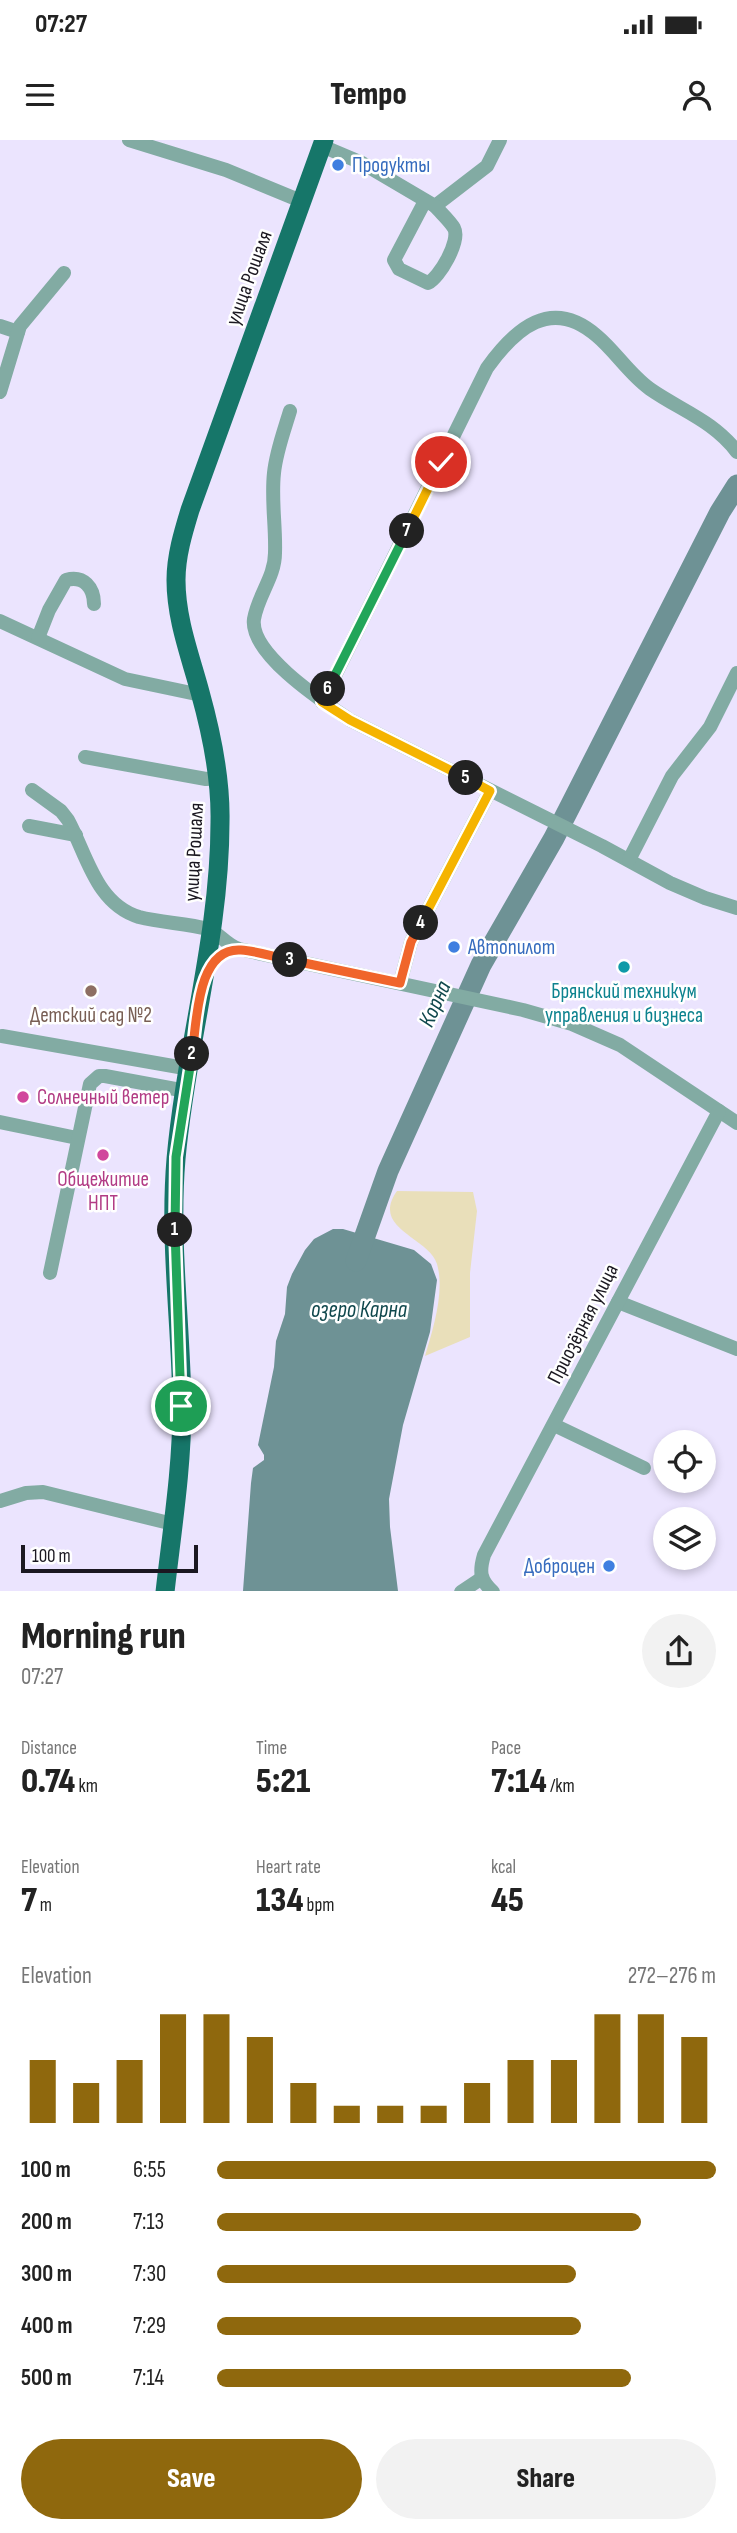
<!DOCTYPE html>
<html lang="en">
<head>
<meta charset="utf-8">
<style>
	:root { --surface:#fff; --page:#f2f2f2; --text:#222; --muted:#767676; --accent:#8f680d }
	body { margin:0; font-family:"Sofia Sans Condensed",sans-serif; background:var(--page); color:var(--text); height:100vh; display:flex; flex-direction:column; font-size:26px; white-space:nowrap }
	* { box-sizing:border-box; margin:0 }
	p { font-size:23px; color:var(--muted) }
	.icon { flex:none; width:38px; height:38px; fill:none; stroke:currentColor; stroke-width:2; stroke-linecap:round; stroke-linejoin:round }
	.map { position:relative; height:1451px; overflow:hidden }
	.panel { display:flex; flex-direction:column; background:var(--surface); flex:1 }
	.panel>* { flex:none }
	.tools { position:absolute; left:653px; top:1290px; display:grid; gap:14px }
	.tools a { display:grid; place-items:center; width:63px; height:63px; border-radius:50%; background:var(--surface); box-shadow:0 4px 10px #0003; font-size:35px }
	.scale { position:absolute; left:21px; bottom:18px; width:177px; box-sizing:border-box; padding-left:7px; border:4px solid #1b1821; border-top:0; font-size:19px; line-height:24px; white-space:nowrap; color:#1b1821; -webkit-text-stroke:5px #fff; paint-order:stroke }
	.pin { position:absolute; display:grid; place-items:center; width:60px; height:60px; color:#fff; margin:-30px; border:4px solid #fff; border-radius:50%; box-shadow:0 2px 7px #0007 }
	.km { position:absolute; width:35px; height:35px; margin:-18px; border-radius:50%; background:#222; color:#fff; font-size:19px; line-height:35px; text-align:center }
	.round { display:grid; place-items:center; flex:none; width:74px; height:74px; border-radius:37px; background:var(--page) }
	.summary { display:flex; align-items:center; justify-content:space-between; height:119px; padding:0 21px }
	h1 { font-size:38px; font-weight:800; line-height:52px }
	.stats { display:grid; grid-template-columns:repeat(3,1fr); gap:10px; height:119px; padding:7px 21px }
	.stats div { display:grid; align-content:center }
	.stats b { font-size:35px; font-weight:800 }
	.stats small { font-size:19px; font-weight:400 }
	.stats p { font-size:19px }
	.chart { height:196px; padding:14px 21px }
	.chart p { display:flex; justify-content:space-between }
	.chart svg { width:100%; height:126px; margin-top:7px; stroke:var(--accent); stroke-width:6 }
	.cta { display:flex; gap:14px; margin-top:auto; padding:14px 21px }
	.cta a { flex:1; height:80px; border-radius:42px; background:var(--accent); color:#fff; font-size:28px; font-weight:800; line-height:80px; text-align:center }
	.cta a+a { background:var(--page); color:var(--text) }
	ul { padding:0 21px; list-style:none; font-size:23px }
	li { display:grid; grid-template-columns:112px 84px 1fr; align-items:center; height:52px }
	li i { height:18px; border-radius:9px; background:var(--accent) }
	.status { display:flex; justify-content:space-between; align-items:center; height:49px; padding:0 35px; background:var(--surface); direction:ltr }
	.status svg { height:19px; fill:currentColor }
	header { display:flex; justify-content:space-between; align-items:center; height:91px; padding:0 21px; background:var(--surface); font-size:32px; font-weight:800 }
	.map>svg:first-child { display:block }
	.sand { fill:#e9dfba }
	.water { fill:#6e9295 }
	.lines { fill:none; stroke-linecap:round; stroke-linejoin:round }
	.river { stroke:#6e9295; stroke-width:21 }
	.minor { stroke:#82aba3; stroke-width:14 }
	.major { stroke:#167669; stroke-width:19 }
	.split-1-casing { stroke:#fff; stroke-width:14 }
	.split-2-casing { stroke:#fff; stroke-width:14 }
	.split-3-casing { stroke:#fff; stroke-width:14 }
	.split-4-casing { stroke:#fff; stroke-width:14 }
	.split-5-casing { stroke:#fff; stroke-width:14 }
	.split-6-casing { stroke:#fff; stroke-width:14 }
	.split-7-casing { stroke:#fff; stroke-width:14 }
	.split-8-casing { stroke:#fff; stroke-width:14 }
	.split-1 { stroke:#22a559; stroke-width:9 }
	.split-2 { stroke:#22a559; stroke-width:9 }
	.split-3 { stroke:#f0652b; stroke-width:9 }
	.split-4 { stroke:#f0652b; stroke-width:9 }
	.split-5 { stroke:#f5b400; stroke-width:9 }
	.split-6 { stroke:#f5b400; stroke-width:9 }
	.split-7 { stroke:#22a559; stroke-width:9 }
	.split-8 { stroke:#f5b400; stroke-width:9 }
	.shop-dot { fill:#3f7fe0; stroke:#fff; stroke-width:2.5 }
	.culture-dot { fill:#0f9aa8; stroke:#fff; stroke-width:2.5 }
	.education-dot { fill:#8d6e63; stroke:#fff; stroke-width:2.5 }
	.hotel-dot { fill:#d1479c; stroke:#fff; stroke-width:2.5 }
	.labels { text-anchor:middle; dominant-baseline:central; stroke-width:5; stroke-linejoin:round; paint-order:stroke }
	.shop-label { font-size:21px; fill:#366cbe; stroke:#fff; text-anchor:start }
	.street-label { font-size:21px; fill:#1b1821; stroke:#fff }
	.culture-label { font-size:21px; fill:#0d838f; stroke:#fff }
	.education-label { font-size:21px; fill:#785e54; stroke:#fff }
	.hotel-label { font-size:21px; fill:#b23c85; stroke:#fff; text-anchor:start }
	.water-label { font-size:23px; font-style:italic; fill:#10484d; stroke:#fff }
</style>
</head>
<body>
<div class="status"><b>07:27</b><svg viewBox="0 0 49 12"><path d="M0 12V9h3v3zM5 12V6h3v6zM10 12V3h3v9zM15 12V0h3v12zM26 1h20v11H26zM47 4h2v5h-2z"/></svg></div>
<header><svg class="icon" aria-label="menu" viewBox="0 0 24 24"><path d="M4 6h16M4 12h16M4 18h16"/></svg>Tempo<svg class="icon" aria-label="person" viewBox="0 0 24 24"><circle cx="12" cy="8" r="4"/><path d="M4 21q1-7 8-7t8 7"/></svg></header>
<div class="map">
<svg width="737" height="1452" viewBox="0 0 737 1452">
	<rect width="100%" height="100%" fill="#ebe4fe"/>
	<path class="sand" d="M397 1051 473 1052 477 1071 470 1133V1197L425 1216C433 1189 445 1152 437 1124 429 1097 370 1089 397 1051Z"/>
	<polygon class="water" points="333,1089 343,1089 414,1110 431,1124 437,1140 430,1192 403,1285 389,1359 390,1387 398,1451 243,1451 251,1343 253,1328 264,1320 264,1315 258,1305 274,1227 276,1201 285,1174 287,1147 292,1134 305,1110 314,1099"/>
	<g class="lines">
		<polyline class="river" points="356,1121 388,1031 481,825 554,698 720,372 737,345"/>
		<g class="minor">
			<polyline points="129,0 226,30 301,61"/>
			<polyline points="322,6 362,23 435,66 487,26 500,0"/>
			<path d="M425 61 394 120 399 129 428 143C439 138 461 101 454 88 450 81 441 73 435 66"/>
			<polyline points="0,186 18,192"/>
			<polyline points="0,252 20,186 64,133"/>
			<path d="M290 271C284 291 276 312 274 333 271 360 276 386 275 413 275 437 258 455 254 479 249 514 325 563 350 580L602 706 670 743 705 758 737 768"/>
			<polyline points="0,481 125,539 201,555"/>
			<path d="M38 498 49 470 66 440C84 435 94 448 94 464"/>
			<path d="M322 562 487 228C515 189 551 156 597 196 616 212 629 234 650 249 680 270 714 281 737 312"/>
			<polyline points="85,617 206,639 219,638"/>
			<path d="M32 650 61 671 68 680C87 715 96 764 139 777 162 783 186 783 208 789 217 791 226 805 239 809L523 870 572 884 620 905 737 983"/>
			<polyline points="29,686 76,695"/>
			<polyline points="629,720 672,636 710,587 737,533"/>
			<polyline points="400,843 411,802 490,651"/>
			<polyline points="2,896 190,929"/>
			<polyline points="0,982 77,998"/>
			<polyline points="50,1133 90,944 99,936 105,936 186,951"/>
			<polyline points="618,1162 737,1209"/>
			<polyline points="554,1285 644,1328"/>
			<polyline points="0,1361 26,1353 43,1352 173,1384"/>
			<polyline points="461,1452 482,1438"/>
			<path d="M493 1452C480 1440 479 1432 484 1415L719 971"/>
		</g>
		<path class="major" d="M165 1452C172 1390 182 1328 182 1266 181 1184 169 1101 176 1019 186 906 220 796 220 682 221 638 212 595 200 552 190 515 176 479 176 440 176 416 183 393 190 370L324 0"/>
	</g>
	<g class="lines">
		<g class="split-1-casing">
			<polyline id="split-1" points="175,1090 181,1266"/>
		</g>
		<g class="split-2-casing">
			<polyline id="split-2" points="175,1090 176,1017 192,914"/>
		</g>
		<g class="split-3-casing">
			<path id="split-3" d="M192 914C197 884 196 807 241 810 257 811 274 817 290 820"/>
		</g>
		<g class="split-4-casing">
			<polyline id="split-4" points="290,820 400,843 411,802 421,783"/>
		</g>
		<g class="split-5-casing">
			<polyline id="split-5" points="421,783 490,651 466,638"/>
		</g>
		<g class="split-6-casing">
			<polyline id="split-6" points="328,549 322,562 350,580 466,638"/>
		</g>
		<g class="split-7-casing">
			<polyline id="split-7" points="328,549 407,391"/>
		</g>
		<g class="split-8-casing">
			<polyline id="split-8" points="407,391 441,322"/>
		</g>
		<use href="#split-1" class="split-1"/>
		<use href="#split-2" class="split-2"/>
		<use href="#split-3" class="split-3"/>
		<use href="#split-4" class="split-4"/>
		<use href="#split-5" class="split-5"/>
		<use href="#split-6" class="split-6"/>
		<use href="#split-7" class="split-7"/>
		<use href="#split-8" class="split-8"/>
	</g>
	<g class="shop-dot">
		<circle cx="338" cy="25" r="7"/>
		<circle cx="454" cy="807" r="7"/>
		<circle cx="609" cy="1426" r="7"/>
	</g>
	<circle class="culture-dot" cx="624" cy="827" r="7"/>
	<circle class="education-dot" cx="91" cy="851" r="7"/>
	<g class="hotel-dot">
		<circle cx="23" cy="957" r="7"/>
		<circle cx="103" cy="1015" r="7"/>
	</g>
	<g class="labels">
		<g class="shop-label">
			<text x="352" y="25">Продукты</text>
			<text x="468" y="807">Автопилот</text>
			<text x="595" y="1426" text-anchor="end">Доброцен</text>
		</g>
		<g class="street-label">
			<text transform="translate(249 138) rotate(-70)">улица Рошаля</text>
			<text transform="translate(194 712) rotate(-87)">улица Рошаля</text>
			<text transform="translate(583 1184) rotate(-63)">Приозёрная улица</text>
		</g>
		<g class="culture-label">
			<text x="624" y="851">Брянский техникум<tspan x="624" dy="24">управления и бизнеса</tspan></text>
		</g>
		<g class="education-label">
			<text x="91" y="875">Детский сад №2</text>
		</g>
		<g class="hotel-label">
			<text x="37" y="957">Солнечный ветер</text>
			<text x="103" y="1039" text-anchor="middle">Общежитие<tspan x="103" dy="24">НПТ</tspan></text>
		</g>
		<g class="water-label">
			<text transform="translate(435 864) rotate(-66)">Корна</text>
			<text x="359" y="1170">озеро Карна</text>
		</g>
	</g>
</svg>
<div class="tools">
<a><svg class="icon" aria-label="locate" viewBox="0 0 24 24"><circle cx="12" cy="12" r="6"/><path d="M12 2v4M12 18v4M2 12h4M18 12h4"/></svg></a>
<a><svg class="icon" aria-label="layers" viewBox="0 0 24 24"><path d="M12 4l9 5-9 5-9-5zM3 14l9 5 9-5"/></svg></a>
</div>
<div class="scale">100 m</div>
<div class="pin" style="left:181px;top:1266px;background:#1e9e55"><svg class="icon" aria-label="arrive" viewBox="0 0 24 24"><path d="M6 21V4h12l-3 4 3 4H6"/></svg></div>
<div class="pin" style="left:441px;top:322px;background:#d93025"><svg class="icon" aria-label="check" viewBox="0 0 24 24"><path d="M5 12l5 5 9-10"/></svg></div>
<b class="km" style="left:175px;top:1090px">1</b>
<b class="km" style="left:192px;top:914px">2</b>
<b class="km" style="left:290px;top:820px">3</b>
<b class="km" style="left:421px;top:783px">4</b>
<b class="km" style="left:466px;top:638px">5</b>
<b class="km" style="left:328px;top:549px">6</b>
<b class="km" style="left:407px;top:391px">7</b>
</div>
<section class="panel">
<div class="summary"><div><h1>Morning run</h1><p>07:27</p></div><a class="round"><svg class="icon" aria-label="share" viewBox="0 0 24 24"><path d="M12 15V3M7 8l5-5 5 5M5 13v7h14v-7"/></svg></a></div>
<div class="stats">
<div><p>Distance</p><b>0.74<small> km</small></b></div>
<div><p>Time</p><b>5:21</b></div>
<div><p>Pace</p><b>7:14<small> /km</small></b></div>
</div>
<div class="stats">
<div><p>Elevation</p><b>7<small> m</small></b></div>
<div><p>Heart rate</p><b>134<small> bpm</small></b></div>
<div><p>kcal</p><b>45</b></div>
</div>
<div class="chart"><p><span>Elevation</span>272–276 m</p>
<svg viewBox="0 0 160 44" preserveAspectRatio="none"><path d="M5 44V22M15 44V30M25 44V22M35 44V6M45 44V6M55 44V14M65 44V30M75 44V38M85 44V38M95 44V38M105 44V30M115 44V22M125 44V22M135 44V6M145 44V6M155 44V14"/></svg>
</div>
<ul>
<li><b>100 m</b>6:55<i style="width:100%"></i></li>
<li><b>200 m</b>7:13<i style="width:85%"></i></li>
<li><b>300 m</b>7:30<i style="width:72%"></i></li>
<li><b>400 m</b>7:29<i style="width:73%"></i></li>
<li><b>500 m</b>7:14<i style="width:83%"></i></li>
</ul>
<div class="cta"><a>Save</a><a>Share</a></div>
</section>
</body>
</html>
